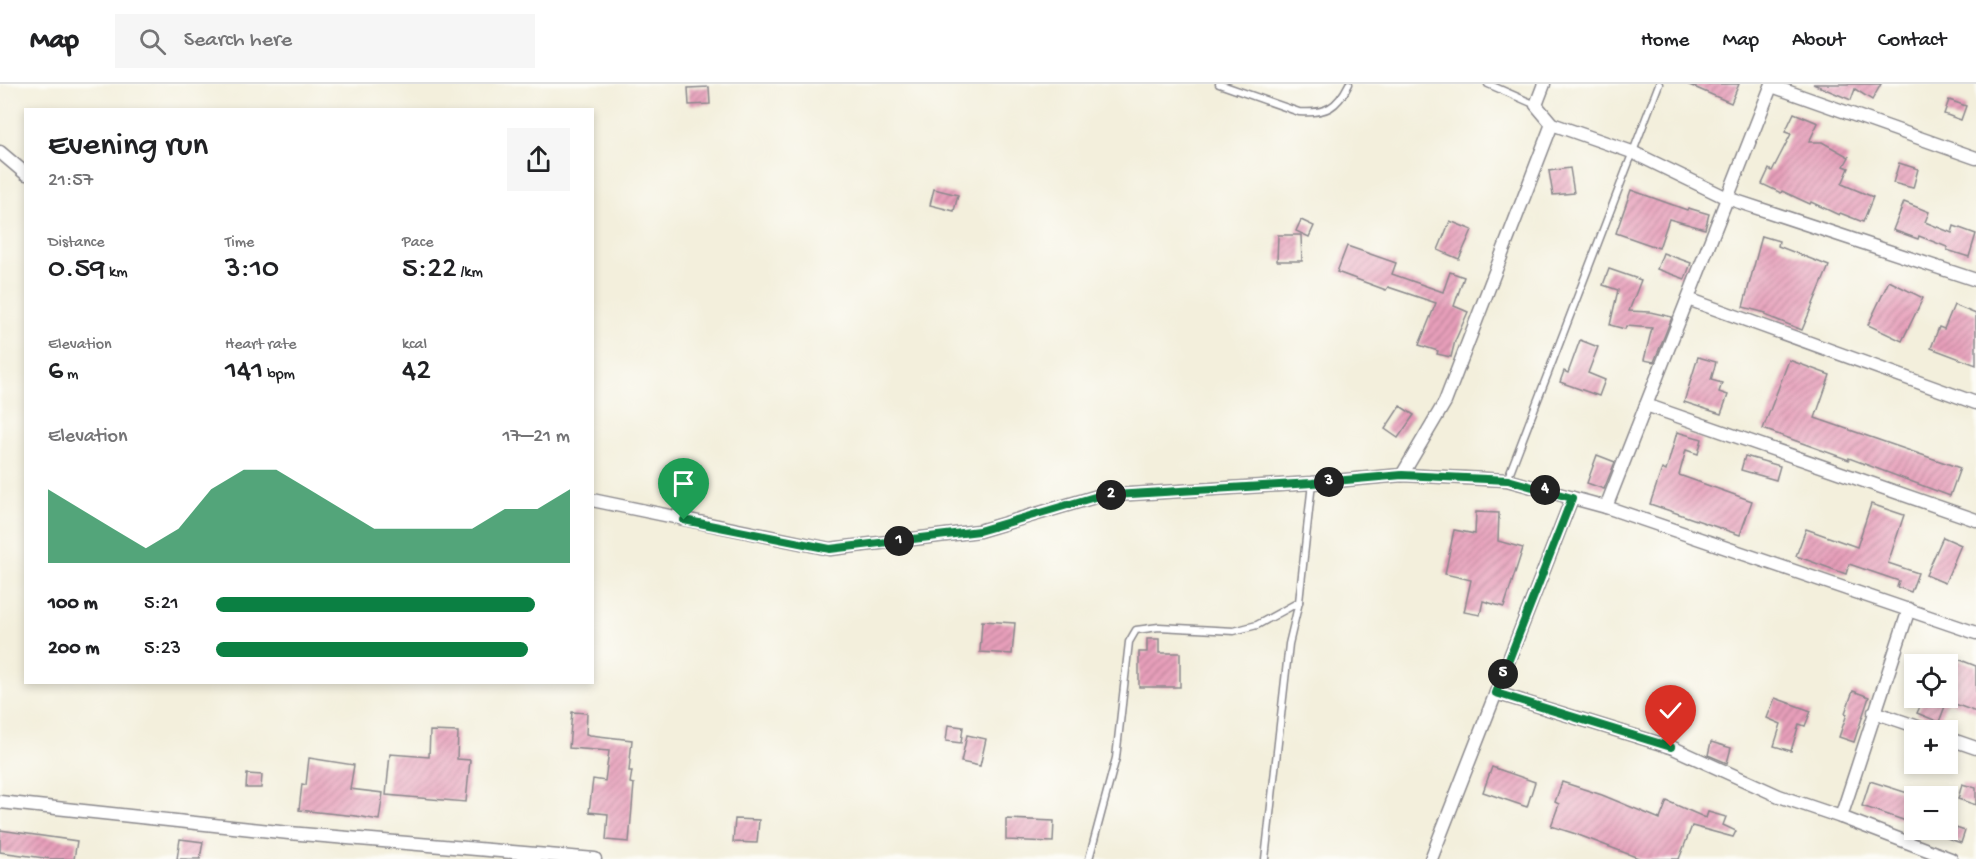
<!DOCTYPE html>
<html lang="en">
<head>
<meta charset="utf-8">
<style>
	:root { --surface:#fff; --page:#f6f6f6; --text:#202124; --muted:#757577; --line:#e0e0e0; --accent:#0b8043 }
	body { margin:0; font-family:"Gochi Hand",sans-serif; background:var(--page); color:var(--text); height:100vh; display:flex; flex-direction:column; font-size:22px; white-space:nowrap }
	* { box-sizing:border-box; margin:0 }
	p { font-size:20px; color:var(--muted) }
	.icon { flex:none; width:33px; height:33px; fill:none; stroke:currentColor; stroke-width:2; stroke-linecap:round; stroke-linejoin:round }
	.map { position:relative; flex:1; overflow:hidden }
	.drawer { position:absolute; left:24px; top:24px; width:570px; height:576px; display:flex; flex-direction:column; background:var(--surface); border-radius:0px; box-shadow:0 3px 9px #0003 }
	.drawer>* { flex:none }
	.buttons { position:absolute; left:1904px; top:570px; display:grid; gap:12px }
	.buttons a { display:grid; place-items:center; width:54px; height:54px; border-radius:0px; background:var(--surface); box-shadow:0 3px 9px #0003; font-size:30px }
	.pin { position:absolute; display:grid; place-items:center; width:51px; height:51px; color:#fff; margin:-62px -26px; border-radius:50% 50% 50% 0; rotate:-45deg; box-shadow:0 0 6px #0007 }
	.pin .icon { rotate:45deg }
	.km { position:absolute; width:30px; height:30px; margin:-15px; border-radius:50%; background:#222; color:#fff; font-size:16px; line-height:30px; text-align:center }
	.round { display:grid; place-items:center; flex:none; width:63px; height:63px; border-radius:0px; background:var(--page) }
	.head { display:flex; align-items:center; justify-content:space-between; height:102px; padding:0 24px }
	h1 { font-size:33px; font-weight:600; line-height:45px }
	.metrics { display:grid; grid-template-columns:repeat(3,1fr); gap:9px; height:102px; padding:6px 24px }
	.metrics div { display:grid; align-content:center }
	.metrics b { font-size:30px; font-weight:600 }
	.metrics small { font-size:16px; font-weight:400 }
	.metrics p { font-size:16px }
	.chart { height:168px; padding:12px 24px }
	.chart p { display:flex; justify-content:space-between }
	.chart svg { width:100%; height:108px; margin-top:6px; fill:var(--accent); opacity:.7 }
	ul { padding:0 24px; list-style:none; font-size:20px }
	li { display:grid; grid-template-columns:96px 72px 1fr; align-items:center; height:45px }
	li i { height:15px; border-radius:8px; background:var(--accent) }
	header { display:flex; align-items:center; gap:36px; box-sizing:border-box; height:84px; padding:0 30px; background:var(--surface); border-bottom:2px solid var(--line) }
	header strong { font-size:28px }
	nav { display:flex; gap:33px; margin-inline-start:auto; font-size:21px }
	.search { width:420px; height:54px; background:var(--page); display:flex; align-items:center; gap:15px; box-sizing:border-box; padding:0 21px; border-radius:0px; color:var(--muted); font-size:22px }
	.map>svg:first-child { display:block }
	.building { fill:url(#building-hatch) }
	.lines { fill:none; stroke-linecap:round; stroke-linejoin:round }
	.lane-casing { stroke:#8a888c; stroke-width:9 }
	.street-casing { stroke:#8a888c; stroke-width:15 }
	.lane { stroke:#fff; stroke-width:6 }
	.street { stroke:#fff; stroke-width:12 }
	.route-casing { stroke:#fff; stroke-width:12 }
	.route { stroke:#0b8043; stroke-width:8 }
</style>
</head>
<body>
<header>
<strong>Map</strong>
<div class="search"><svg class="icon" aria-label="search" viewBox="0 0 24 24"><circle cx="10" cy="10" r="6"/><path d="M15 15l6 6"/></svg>Search here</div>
<nav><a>Home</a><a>Map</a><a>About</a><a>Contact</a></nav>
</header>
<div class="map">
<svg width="1976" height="775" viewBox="0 0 1976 775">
	<defs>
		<pattern id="building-hatch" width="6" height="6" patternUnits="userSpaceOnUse" patternTransform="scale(1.5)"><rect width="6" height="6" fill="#e79fba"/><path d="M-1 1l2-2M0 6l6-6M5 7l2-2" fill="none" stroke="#bb8198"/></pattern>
	</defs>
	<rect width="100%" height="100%" fill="#fdfcf7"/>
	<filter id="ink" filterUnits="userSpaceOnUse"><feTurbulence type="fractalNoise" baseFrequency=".0167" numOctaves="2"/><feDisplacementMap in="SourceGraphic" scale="12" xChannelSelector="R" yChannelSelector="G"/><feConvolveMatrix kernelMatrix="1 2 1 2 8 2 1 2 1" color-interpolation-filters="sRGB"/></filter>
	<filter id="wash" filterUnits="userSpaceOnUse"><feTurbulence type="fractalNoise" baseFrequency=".008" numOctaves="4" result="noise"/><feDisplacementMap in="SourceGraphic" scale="24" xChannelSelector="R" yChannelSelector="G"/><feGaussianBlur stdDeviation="1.35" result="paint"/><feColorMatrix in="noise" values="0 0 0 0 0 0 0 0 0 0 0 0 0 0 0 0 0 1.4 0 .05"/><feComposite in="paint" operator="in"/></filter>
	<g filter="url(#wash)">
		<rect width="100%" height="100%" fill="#f3efdc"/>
		<g id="blocks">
			<g class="building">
				<polygon points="1687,0 1739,0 1731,19"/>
				<polygon points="1813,0 1881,0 1872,16 1855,5 1851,16"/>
				<polygon points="709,3 710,20 689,21 688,4"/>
				<polygon points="1949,16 1966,22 1961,36 1944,30"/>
				<polygon points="1794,29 1818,39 1809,58 1822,58 1849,73 1844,82 1849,84 1842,100 1873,113 1863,138 1840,129 1839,131 1811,118 1810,120 1782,107 1781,109 1762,100 1769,85 1772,87 1791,50 1785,48"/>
				<polygon points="1899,79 1918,85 1913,104 1893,99"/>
				<polygon points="1570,84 1574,109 1553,111 1549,87"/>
				<polygon points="934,105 958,111 954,127 930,121"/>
				<polygon points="1631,106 1687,126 1688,124 1709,130 1705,145 1669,135 1659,164 1616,149"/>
				<polygon points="1904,118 1929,128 1925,138 1952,149 1954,142 1976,150 1969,173 1947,166 1947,163 1919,152 1918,155 1893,146"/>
				<polygon points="1301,136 1314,142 1309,153 1296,147"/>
				<polygon points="1450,137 1472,146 1459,175 1438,166"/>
				<polygon points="1278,151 1301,151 1302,177 1277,177"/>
				<polygon points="1762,152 1779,157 1778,162 1829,182 1802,246 1765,231 1766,229 1743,223"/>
				<polygon points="1347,162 1396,179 1392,190 1443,208 1450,188 1464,193 1454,222 1468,228 1455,257 1451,273 1437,270 1438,267 1419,261 1436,219 1388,203 1386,206 1337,188"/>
				<polygon points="1663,169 1691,179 1685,195 1657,185"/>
				<polygon points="1609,185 1641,196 1629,227 1650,228 1672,233 1654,278 1644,276 1652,244 1626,242 1625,245 1610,241 1618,206 1603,201"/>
				<polygon points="1889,197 1923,214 1902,257 1868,241"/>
				<polygon points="1954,221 1976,230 1976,281 1931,264 1939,243 1944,245"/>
				<polygon points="1580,256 1598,263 1588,289 1605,296 1599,312 1560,298 1564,287 1568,289"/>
				<polygon points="1698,273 1716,278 1711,296 1722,299 1719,308 1728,311 1721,330 1684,318"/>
				<polygon points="1789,276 1830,291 1815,334 1960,384 1950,412 1849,374 1849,376 1763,345"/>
				<polygon points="1400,322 1414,331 1398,354 1385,345"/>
				<polygon points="1677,348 1702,355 1698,370 1686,366 1679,391 1752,417 1740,451 1650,420 1662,385 1666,387"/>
				<polygon points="1597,371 1615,378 1604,405 1587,399"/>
				<polygon points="1745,372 1780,382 1776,396 1741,386"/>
				<polygon points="1871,420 1904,431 1888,479 1918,489 1911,508 1897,503 1899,497 1849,480 1846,490 1796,472 1806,445 1857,463"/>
				<polygon points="1476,428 1499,429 1498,457 1523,464 1504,523 1483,517 1480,531 1464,528 1471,496 1445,490 1454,446 1475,450"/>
				<polygon points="1943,453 1961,461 1945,499 1926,491"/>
				<polygon points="982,537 1015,539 1012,570 980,568"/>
				<polygon points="1147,555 1159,555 1159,569 1180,569 1180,603 1139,603 1139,568 1147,568"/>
				<polygon points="1958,575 1976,582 1976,628 1947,617 1939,638 1917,629 1924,614 1947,614 1947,603"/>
				<polygon points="1853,607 1869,613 1854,658 1839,653 1847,630 1845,629"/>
				<polygon points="1775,614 1811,627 1805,642 1799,640 1791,667 1774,662 1781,640 1767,634"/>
				<polygon points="572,628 587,629 586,650 590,651 632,656 629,687 632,687 630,699 634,700 629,758 606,756 608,730 589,728 593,695 605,697 609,667 569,664"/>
				<polygon points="948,641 963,643 961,659 946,657"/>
				<polygon points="430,647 458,648 457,675 470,676 466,718 386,711 390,670 429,673"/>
				<polygon points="967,651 986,655 980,682 961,678"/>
				<polygon points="1711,658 1731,664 1727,679 1708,671"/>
				<polygon points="309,674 354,681 350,705 383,709 379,736 356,732 299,726 302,700 306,701"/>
				<polygon points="1492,683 1535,698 1527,723 1483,708"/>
				<polygon points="247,690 262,691 261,704 246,704"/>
				<polygon points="1870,697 1914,711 1914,724 1909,738 1862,722"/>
				<polygon points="1562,698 1602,711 1660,735 1667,717 1706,734 1708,728 1726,733 1723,741 1736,747 1733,753 1692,742 1679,775 1641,775 1576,750 1551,742 1559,720 1555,718"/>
				<polygon points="1962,700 1976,704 1976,721 1958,715"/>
				<polygon points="735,735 759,736 757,759 733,758"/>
				<polygon points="1006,735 1054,737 1053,758 1006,756"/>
				<polygon points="1947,741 1965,747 1961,759 1947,754"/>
				<polygon points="0,746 77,757 74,775 52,775 0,768"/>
				<polygon points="180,755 203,758 200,775 177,775"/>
			</g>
		</g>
	</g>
	<g filter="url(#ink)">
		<use href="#blocks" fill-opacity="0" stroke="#8a888c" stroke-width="1.5"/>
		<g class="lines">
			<g class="lane-casing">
				<g id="lane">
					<path d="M1219 0 1299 28C1326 30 1337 24 1349 0"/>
					<polyline points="1488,0 1536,21"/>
					<polyline points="1507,396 1659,0"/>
					<polyline points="1089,775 1116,674 1129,558 1136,546 1159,543 1234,547 1257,541 1299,518"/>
					<polyline points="1265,775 1289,560 1299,518 1312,399"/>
				</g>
			</g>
			<g class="street-casing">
				<g id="street">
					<polyline points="1544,0 1536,21 1552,40 1632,68 1727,114 1976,196"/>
					<polyline points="1772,2 1976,74"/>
					<polyline points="0,68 26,90"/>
					<polyline points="1688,215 1976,319"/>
					<polyline points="1646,321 1976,436"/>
					<polyline points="1402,391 1445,318 1552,40"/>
					<polyline points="592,416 830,465 979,447 1098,412 1312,399 1402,391 1507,396 1606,423 1976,549"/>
					<polyline points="1606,423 1772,0"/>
					<polyline points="1496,609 1671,663 1779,712 1841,733 1951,775"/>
					<polyline points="1874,628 1927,646"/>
					<polyline points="1947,654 1976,664"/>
					<polyline points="0,718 289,749 595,775"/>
					<polyline points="1841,733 1909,525"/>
					<polyline points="1431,775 1572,414"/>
				</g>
			</g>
			<use href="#lane" class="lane"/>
			<use href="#street" class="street"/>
		</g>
	</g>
	<g class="lines" filter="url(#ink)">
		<g class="route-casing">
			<polyline id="route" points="684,436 830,465 979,447 1098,412 1312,399 1402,391 1508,396 1572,414 1496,609 1671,663"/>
		</g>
		<use href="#route" class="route"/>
	</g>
</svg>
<div class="buttons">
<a><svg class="icon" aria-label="locate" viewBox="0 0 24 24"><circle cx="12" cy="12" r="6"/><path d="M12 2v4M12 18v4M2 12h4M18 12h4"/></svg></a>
<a>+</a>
<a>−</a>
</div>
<div class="pin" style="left:684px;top:436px;background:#1e9e55"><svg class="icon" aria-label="arrive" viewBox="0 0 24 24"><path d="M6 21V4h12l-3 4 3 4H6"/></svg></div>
<div class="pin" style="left:1671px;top:663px;background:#d93025"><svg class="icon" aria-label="check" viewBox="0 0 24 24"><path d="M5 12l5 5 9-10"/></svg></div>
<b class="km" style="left:899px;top:457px">1</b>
<b class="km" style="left:1111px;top:411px">2</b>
<b class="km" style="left:1329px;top:398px">3</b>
<b class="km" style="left:1545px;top:406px">4</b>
<b class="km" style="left:1503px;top:590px">5</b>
<section class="drawer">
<div class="head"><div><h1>Evening run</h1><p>21:57</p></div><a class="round"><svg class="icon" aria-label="share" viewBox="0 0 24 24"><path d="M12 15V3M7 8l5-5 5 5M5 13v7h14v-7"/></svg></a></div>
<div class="metrics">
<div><p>Distance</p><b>0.59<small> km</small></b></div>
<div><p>Time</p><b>3:10</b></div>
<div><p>Pace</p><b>5:22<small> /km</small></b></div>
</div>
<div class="metrics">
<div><p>Elevation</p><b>6<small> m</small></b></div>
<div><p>Heart rate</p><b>141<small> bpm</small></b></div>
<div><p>kcal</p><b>42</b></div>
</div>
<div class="chart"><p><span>Elevation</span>17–21 m</p>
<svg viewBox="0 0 160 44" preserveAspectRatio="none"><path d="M0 44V14L10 22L20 30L30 38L40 30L50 14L60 6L70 6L80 14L90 22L100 30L110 30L120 30L130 30L140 22L150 22L160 14V44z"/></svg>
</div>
<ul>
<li><b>100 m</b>5:21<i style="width:90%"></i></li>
<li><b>200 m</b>5:23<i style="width:88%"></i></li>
</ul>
</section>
</div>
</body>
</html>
